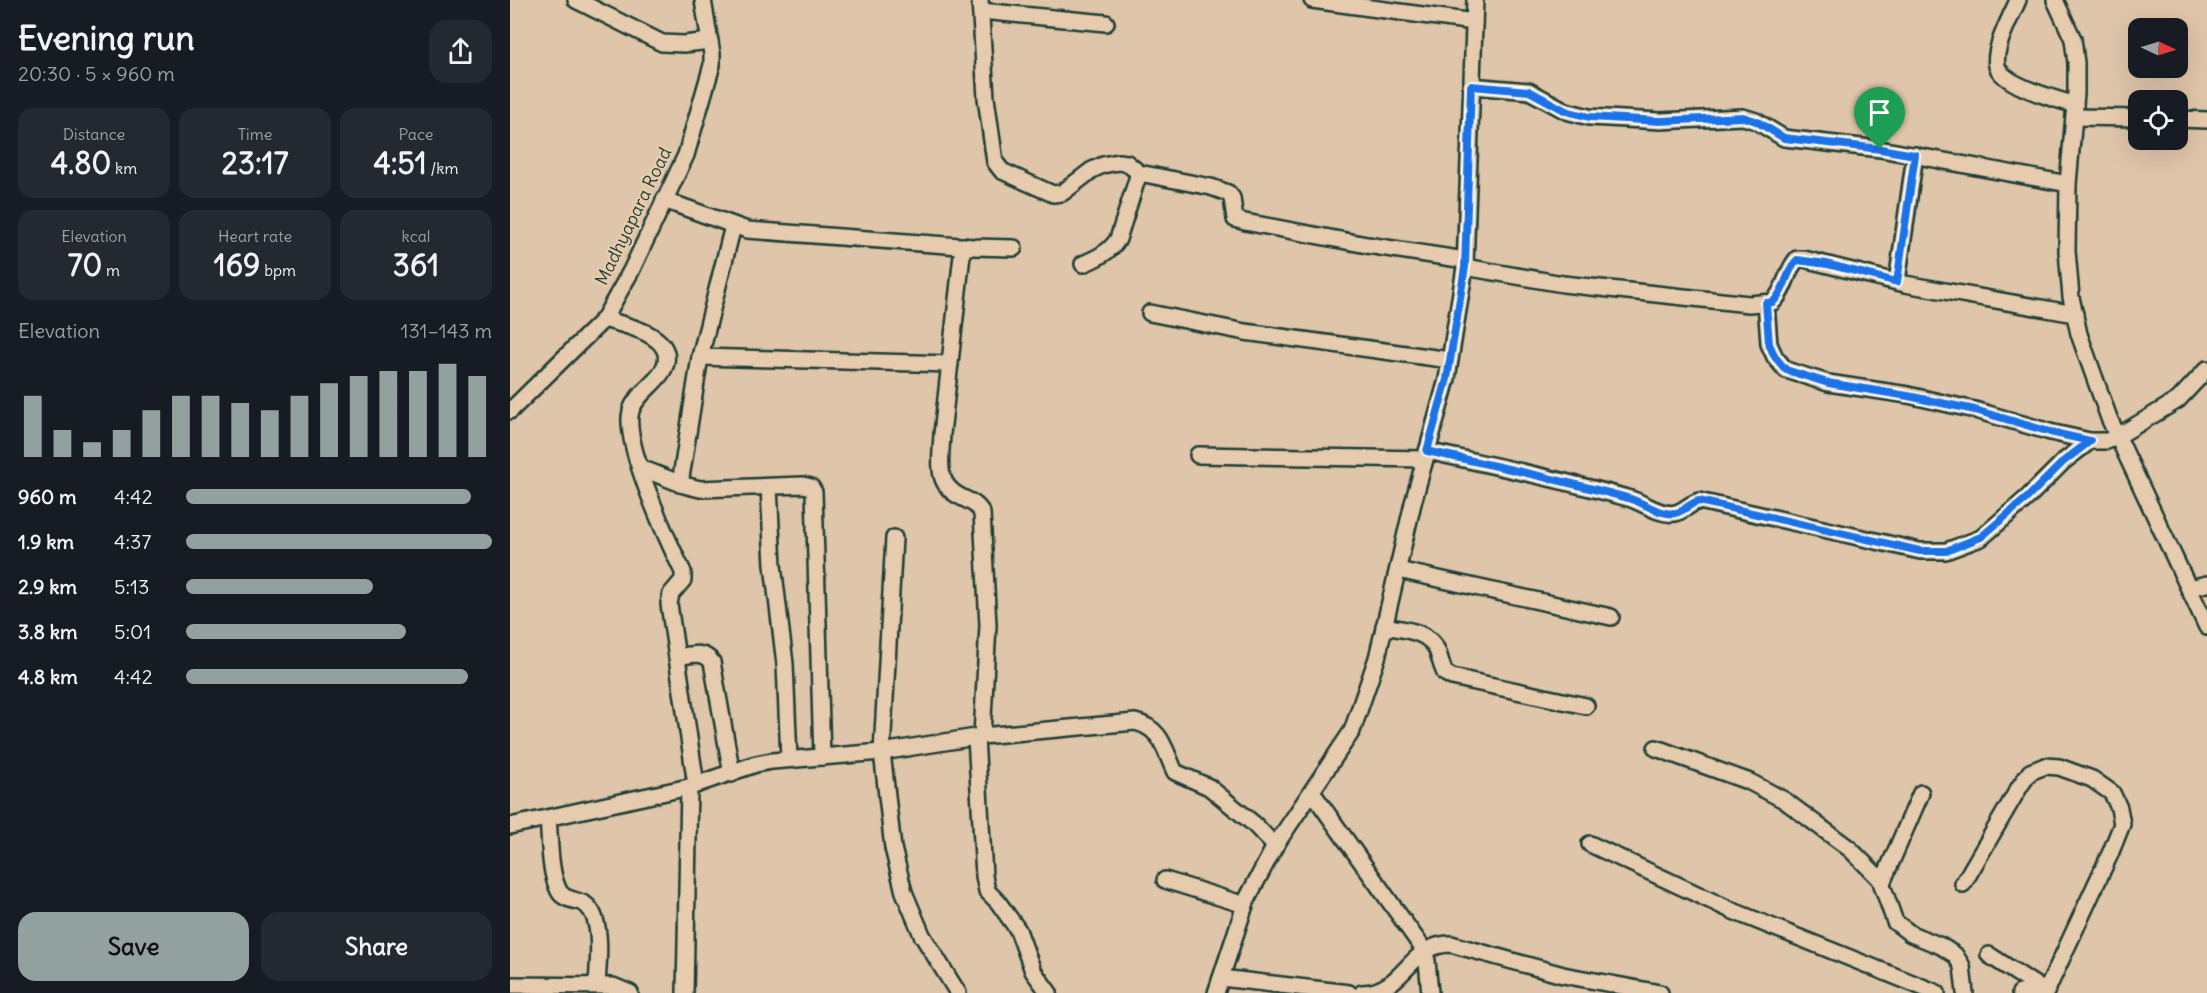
<!DOCTYPE html>
<html lang="en">
<head>
<meta charset="utf-8">
<style>
	:root { --surface:#171b24; --page:#242831; --text:#f1f3f6; --muted:#9ea1a6; --accent:#92a19f }
	body { margin:0; font-family:Delius,sans-serif; background:var(--page); color:var(--text); height:100vh; display:flex; flex-direction:column; font-size:22px; white-space:nowrap }
	* { box-sizing:border-box; margin:0 }
	p { font-size:20px; color:var(--muted) }
	.icon { flex:none; width:33px; height:33px; fill:none; stroke:currentColor; stroke-width:2; stroke-linecap:round; stroke-linejoin:round }
	.map { position:relative; flex:1; overflow:hidden }
	.side { display:flex; flex-direction:column; background:var(--surface); width:510px }
	.side>* { flex:none }
	.needle { width:39px; rotate:94deg }
	.tools { position:absolute; left:1618px; top:18px; display:grid; gap:12px }
	.tools a { display:grid; place-items:center; width:60px; height:60px; border-radius:12px; background:var(--surface); box-shadow:0 6px 24px #0002; font-size:30px }
	.pin { position:absolute; display:grid; place-items:center; width:51px; height:51px; color:#fff; margin:-62px -26px; border-radius:50% 50% 50% 0; rotate:-45deg; box-shadow:0 0 6px #0007 }
	.pin .icon { rotate:45deg }
	.round { display:grid; place-items:center; flex:none; width:63px; height:63px; border-radius:18px; background:var(--page) }
	.summary { display:flex; align-items:center; justify-content:space-between; height:102px; padding:0 18px }
	h1 { font-size:33px; font-weight:700; line-height:45px }
	.stats { display:grid; grid-template-columns:repeat(3,1fr); gap:9px; height:102px; padding:6px 18px }
	.stats div { display:grid; align-content:center; border-radius:15px; background:var(--page); text-align:center }
	.stats b { font-size:30px; font-weight:700 }
	.stats small { font-size:16px; font-weight:400 }
	.stats p { font-size:16px }
	.chart { height:168px; padding:12px 18px }
	.chart p { display:flex; justify-content:space-between }
	.chart svg { width:100%; height:108px; margin-top:6px; stroke:var(--accent); stroke-width:6 }
	.action { display:flex; gap:12px; margin-top:auto; padding:12px 18px }
	.action a { flex:1; height:69px; border-radius:18px; background:var(--accent); color:#111; font-size:24px; font-weight:700; line-height:69px; text-align:center }
	.action a+a { background:var(--page); color:var(--text) }
	ul { padding:0 18px; list-style:none; font-size:20px }
	li { display:grid; grid-template-columns:96px 72px 1fr; align-items:center; height:45px }
	li i { height:15px; border-radius:8px; background:var(--accent) }
	main { display:flex; flex:1; min-height:0 }
	.map>svg:first-child { display:block }
	.lines { fill:none; stroke-linecap:round; stroke-linejoin:round }
	.minor-casing { stroke:#1f3d34; stroke-width:20 }
	.minor { stroke:#e7cbae; stroke-width:15 }
	.route-casing { stroke:#fff; stroke-width:12 }
	.route { stroke:#1a73e8; stroke-width:8 }
	.labels { text-anchor:middle; dominant-baseline:central; stroke-width:4.5; stroke-linejoin:round; paint-order:stroke }
	.street-label { font-size:18px; fill:#1f3d34; stroke:#e7cbae }
</style>
</head>
<body>
<main>
<section class="side">
<div class="summary"><div><h1>Evening run</h1><p>20:30 · 5 × 960 m</p></div><a class="round"><svg class="icon" aria-label="share" viewBox="0 0 24 24"><path d="M12 15V3M7 8l5-5 5 5M5 13v7h14v-7"/></svg></a></div>
<div class="stats">
<div><p>Distance</p><b>4.80<small> km</small></b></div>
<div><p>Time</p><b>23:17</b></div>
<div><p>Pace</p><b>4:51<small> /km</small></b></div>
</div>
<div class="stats">
<div><p>Elevation</p><b>70<small> m</small></b></div>
<div><p>Heart rate</p><b>169<small> bpm</small></b></div>
<div><p>kcal</p><b>361</b></div>
</div>
<div class="chart"><p><span>Elevation</span>131–143 m</p>
<svg viewBox="0 0 160 44" preserveAspectRatio="none"><path d="M5 44V19M15 44V33M25 44V38M35 44V33M45 44V25M55 44V19M65 44V19M75 44V22M85 44V25M95 44V19M105 44V14M115 44V11M125 44V9M135 44V9M145 44V6M155 44V11"/></svg>
</div>
<ul>
<li><b>960 m</b>4:42<i style="width:93%"></i></li>
<li><b>1.9 km</b>4:37<i style="width:100%"></i></li>
<li><b>2.9 km</b>5:13<i style="width:61%"></i></li>
<li><b>3.8 km</b>5:01<i style="width:72%"></i></li>
<li><b>4.8 km</b>4:42<i style="width:92%"></i></li>
</ul>
<div class="action"><a>Save</a><a>Share</a></div>
</section>
<div class="map">
<svg width="1697" height="993" viewBox="0 0 1697 993">
	<rect width="100%" height="100%" fill="#dfc5a9"/>
	<filter id="ink" filterUnits="userSpaceOnUse"><feTurbulence type="fractalNoise" baseFrequency=".0167" numOctaves="2"/><feDisplacementMap in="SourceGraphic" scale="12" xChannelSelector="R" yChannelSelector="G"/><feConvolveMatrix kernelMatrix="1 2 1 2 8 2 1 2 1" color-interpolation-filters="sRGB"/></filter>
	<g filter="url(#ink)">
		<g class="lines">
			<g class="minor-casing">
				<g id="minor">
					<polyline points="66,0 152,43 174,44 200,41"/>
					<polyline points="470,0 476,98 485,162 492,171 543,194 552,193 582,170 593,165 608,162 617,163 629,173 701,187 718,193 722,198 725,219 735,222 857,245 955,260"/>
					<polyline points="802,0 964,22"/>
					<path d="M1508 0C1501 17 1483 48 1487 66 1493 86 1547 99 1565 105"/>
					<polyline points="1545,0 1563,39 1566,63 1566,93 1558,184 1557,251 1561,297 1569,334 1599,418 1697,627"/>
					<polyline points="471,11 596,23"/>
					<polyline points="961,86 1019,91 1056,111 1079,117 1150,121 1233,117 1246,121 1274,138 1370,149 1558,184"/>
					<polyline points="1564,117 1629,118"/>
					<polyline points="1668,119 1697,120"/>
					<polyline points="154,200 237,230 463,247 504,248"/>
					<path d="M453 246 432 434C431 460 424 484 451 497 461 502 467 504 472 513L478 625 472 736"/>
					<path d="M573 264C587 258 600 252 608 239L629 173"/>
					<path d="M955 267 1053 284 1239 304 1263 302C1276 289 1276 271 1287 259H1294L1395 284 1565 314"/>
					<polyline points="1387,282 1405,155"/>
					<polyline points="1256,303 1259,344 1265,357 1276,370 1318,383 1398,395 1465,410 1540,432 1580,441 1597,441 1608,436 1668,400 1697,369"/>
					<polyline points="640,313 735,332 940,360"/>
					<path d="M94 319C112 325 150 331 156 353 161 378 126 390 121 411 112 442 158 541 173 572V580L161 594 159 604 186 785"/>
					<polyline points="190,357 440,364"/>
					<polyline points="0,411 94,319 121,271 176,155 202,65 202,54 193,0"/>
					<path d="M917 451C985 466 1054 480 1121 499 1134 503 1151 516 1165 513 1173 512 1180 503 1189 501L1410 551H1436L1471 538 1517 498 1554 461 1580 441"/>
					<polyline points="688,455 915,459"/>
					<polyline points="131,468 174,485 190,489 293,485 301,487 304,492 312,757"/>
					<polyline points="170,484 190,357 223,226"/>
					<polyline points="259,487 263,565 275,664 279,759"/>
					<polyline points="384,538 372,752 383,848 394,892 412,935 448,993"/>
					<polyline points="888,570 1101,617"/>
					<polyline points="1679,588 1697,584"/>
					<path d="M874 626C893 630 918 630 927 650 930 657 931 665 935 673L942 677 1076 706"/>
					<path d="M167 657C181 655 193 650 202 662L222 774"/>
					<polyline points="466,737 474,876 477,891 488,902 508,930 523,971 539,993"/>
					<polyline points="1146,748 1240,782 1274,800 1340,849 1370,879 1385,922 1401,934 1431,946 1445,955 1452,966 1455,993"/>
					<polyline points="802,792 914,950 917,961 920,993"/>
					<path d="M38 818C40 838 39 872 49 891 54 901 68 899 76 905 94 919 88 965 87 985"/>
					<path d="M0 826 179 787 246 764 262 761 372 752 472 736 625 722C652 728 654 749 665 772L699 787 744 824 765 846"/>
					<polyline points="1080,844 1223,911 1427,993"/>
					<polyline points="655,880 735,905"/>
					<polyline points="1372,883 1411,793"/>
					<polyline points="1453,884 1510,786 1520,772 1535,766 1549,767 1582,779 1602,793 1609,808 1612,824 1600,854 1536,992 1479,955"/>
					<polyline points="711,978 839,993"/>
					<polyline points="0,985 103,986 120,993"/>
					<polyline points="175,993 179,787"/>
					<polyline points="706,993 737,899 765,846 842,731 867,658 903,503 937,379 955,267 965,0"/>
					<path d="M852 993C895 992 898 944 941 944L1053 975 1150 993"/>
					<polyline points="1510,993 1520,991 1535,992"/>
				</g>
			</g>
			<use href="#minor" class="minor"/>
		</g>
	</g>
	<g class="lines" filter="url(#ink)">
		<g class="route-casing">
			<path id="route" d="M961 86 1019 91 1056 111 1079 117 1150 121 1233 117 1246 121 1274 138 1370 149 1405 155 1387 282 1317 264 1287 260C1276 271 1276 290 1263 302L1256 303 1259 344 1265 357 1276 370 1318 383 1398 396 1465 410 1540 432 1580 441 1554 461 1517 498 1471 537 1436 551H1410L1189 501C1180 503 1173 512 1165 513 1151 516 1134 503 1121 499 1054 480 985 466 917 451L937 379 955 267Z"/>
		</g>
		<use href="#route" class="route"/>
	</g>
	<g class="labels">
		<g class="street-label">
			<text transform="translate(123 216) rotate(-64)">Madhyapara Road</text>
		</g>
	</g>
</svg>
<div class="tools">
<a><svg class="needle" viewBox="-14 -14 28 28"><path d="M0-13l5 13h-10z" fill="#e53935"/><path d="M0 13l5-13h-10z" fill="#9ea1a6"/></svg></a>
<a><svg class="icon" aria-label="locate" viewBox="0 0 24 24"><circle cx="12" cy="12" r="6"/><path d="M12 2v4M12 18v4M2 12h4M18 12h4"/></svg></a>
</div>
<div class="pin" style="left:1370px;top:149px;background:#1e9e55"><svg class="icon" aria-label="arrive" viewBox="0 0 24 24"><path d="M6 21V4h12l-3 4 3 4H6"/></svg></div>
</div>
</main>
</body>
</html>
